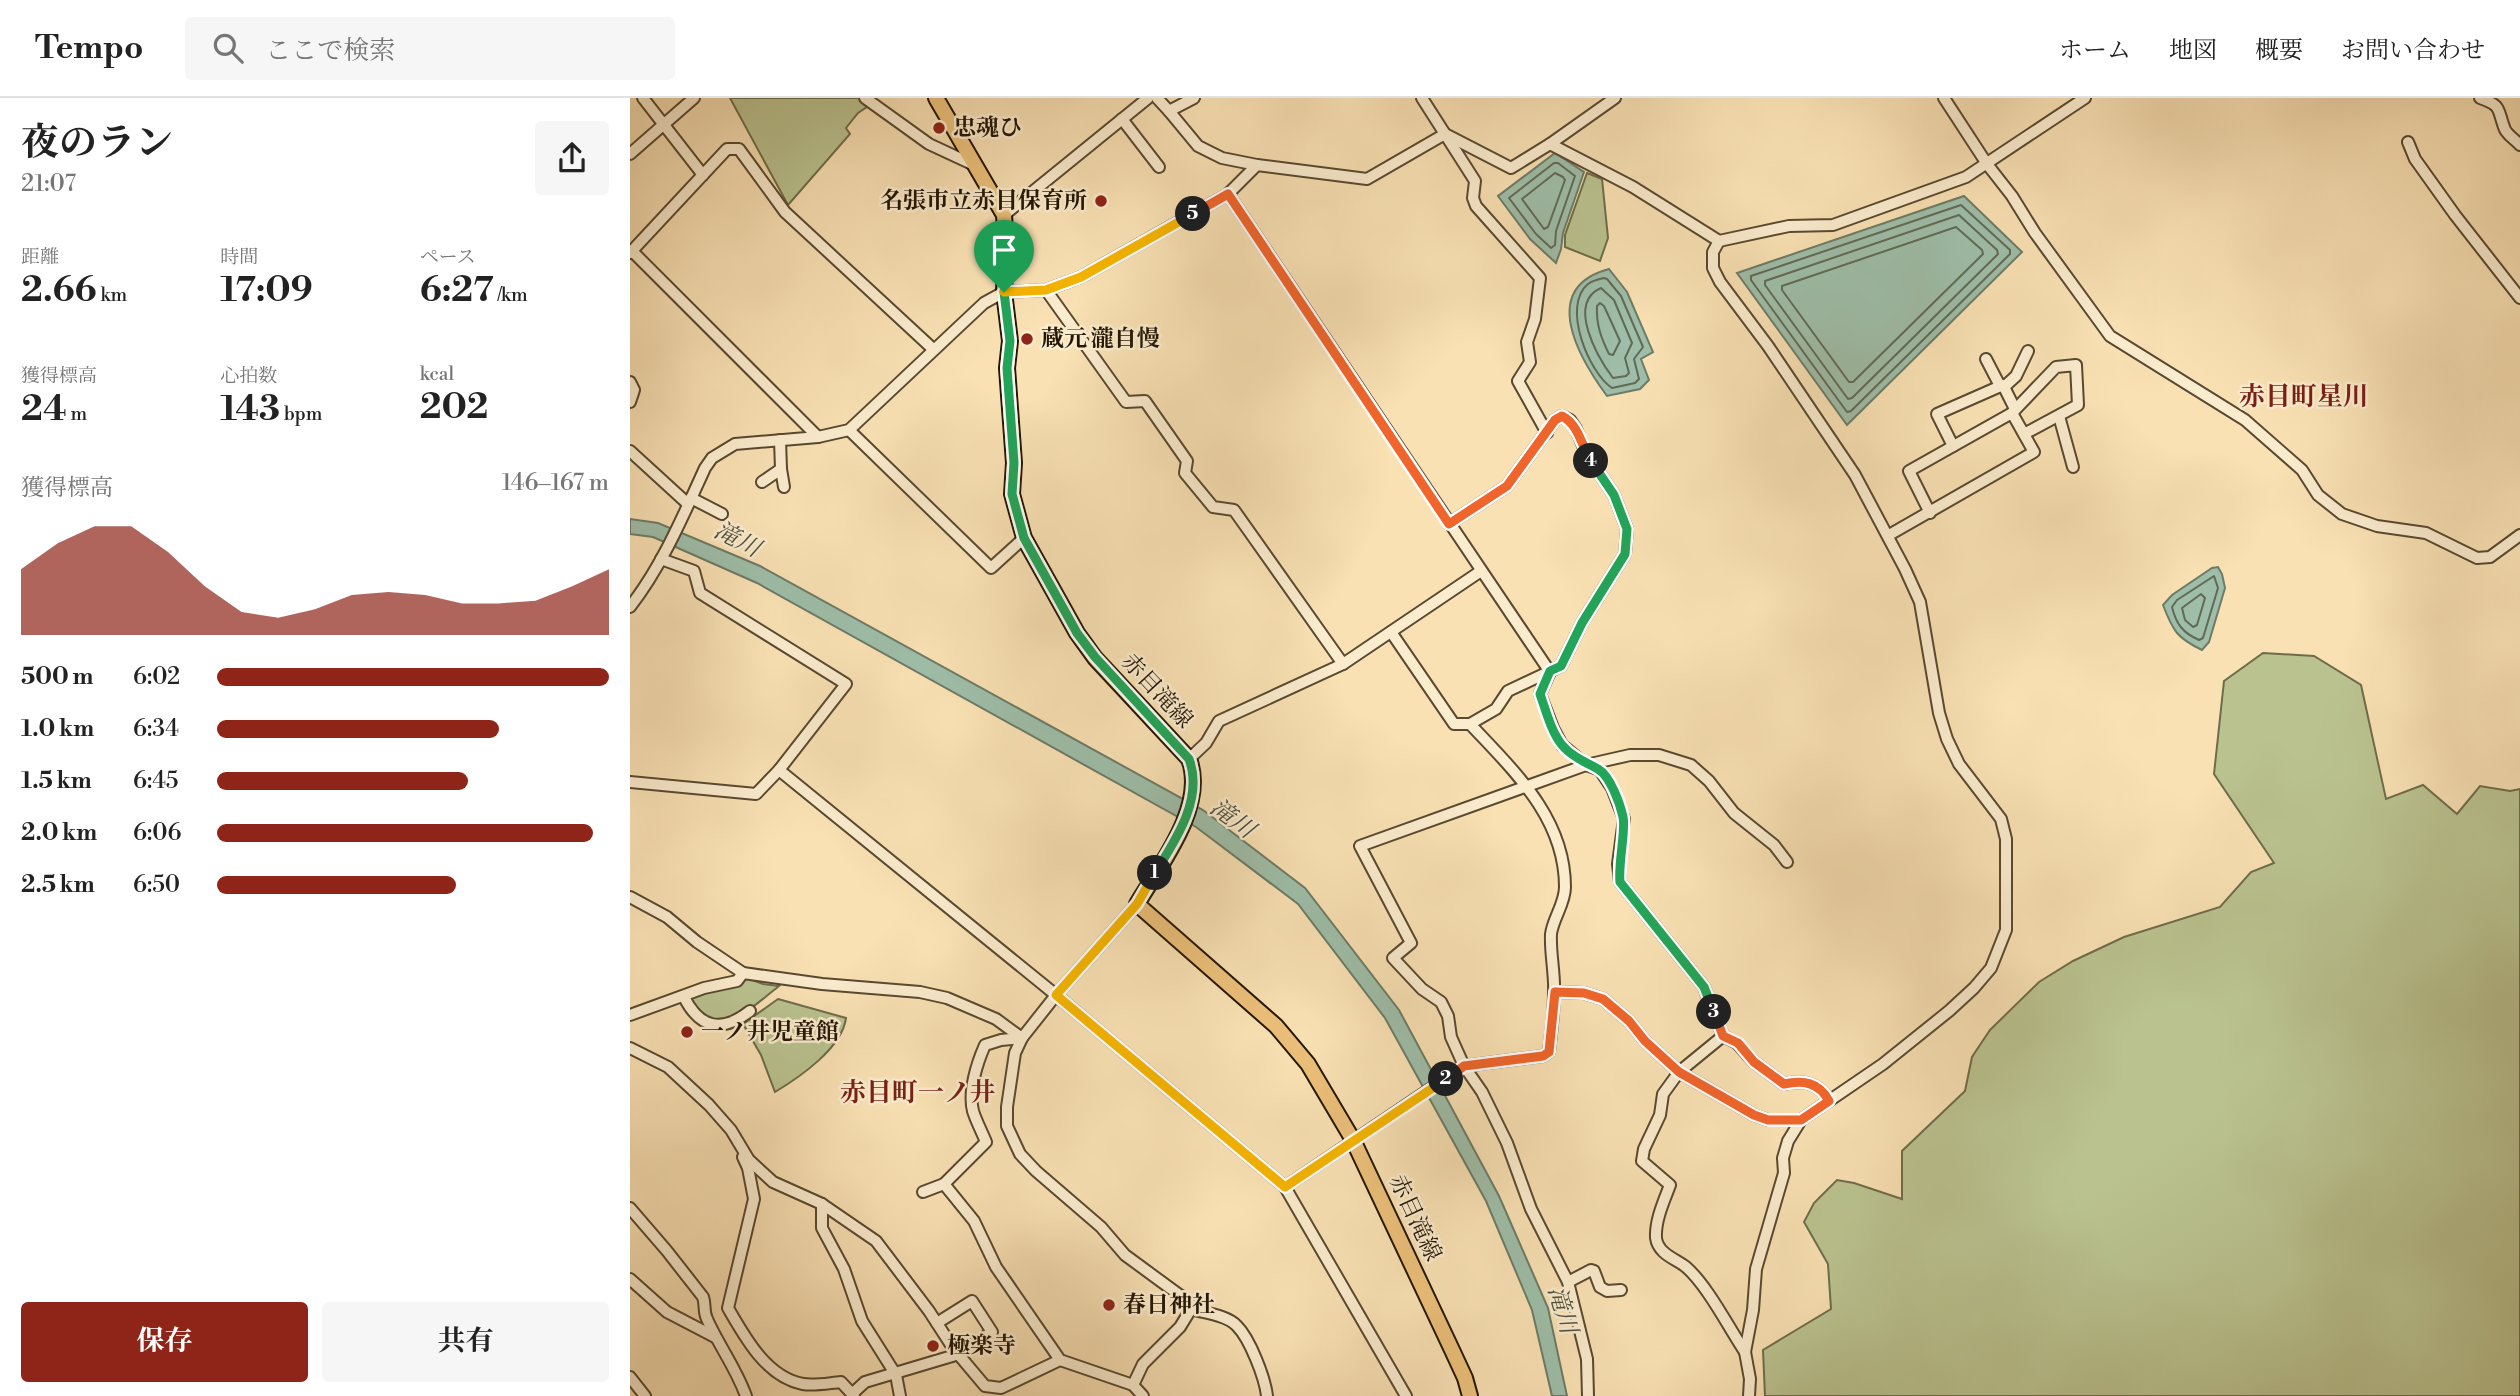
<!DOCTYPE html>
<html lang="ja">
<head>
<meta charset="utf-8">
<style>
	:root { --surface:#fff; --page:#f6f6f6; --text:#222; --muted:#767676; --line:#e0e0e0; --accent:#8f2418 }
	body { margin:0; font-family:"Libre Bodoni","Noto Serif JP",serif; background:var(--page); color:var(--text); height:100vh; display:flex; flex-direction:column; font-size:26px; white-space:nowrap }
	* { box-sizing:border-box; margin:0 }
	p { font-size:23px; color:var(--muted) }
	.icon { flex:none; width:38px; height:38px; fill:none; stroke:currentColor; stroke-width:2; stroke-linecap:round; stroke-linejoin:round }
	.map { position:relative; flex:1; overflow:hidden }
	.side { display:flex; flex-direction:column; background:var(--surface); width:630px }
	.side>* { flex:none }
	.pin { position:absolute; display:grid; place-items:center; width:60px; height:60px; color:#fff; margin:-72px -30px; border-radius:50% 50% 50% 0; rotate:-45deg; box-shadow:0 0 7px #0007 }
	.pin .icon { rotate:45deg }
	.km { position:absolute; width:35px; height:35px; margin:-18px; border-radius:50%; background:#222; color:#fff; font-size:19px; line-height:35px; text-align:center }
	.round { display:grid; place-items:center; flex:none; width:74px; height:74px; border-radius:7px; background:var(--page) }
	.summary { display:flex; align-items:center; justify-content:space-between; height:119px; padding:0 21px }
	h1 { font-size:38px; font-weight:700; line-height:52px }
	.metrics { display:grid; grid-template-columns:repeat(3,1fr); gap:10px; height:119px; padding:7px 21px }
	.metrics div { display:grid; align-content:center }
	.metrics b { font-size:35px; font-weight:700 }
	.metrics small { font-size:19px; font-weight:400 }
	.metrics p { font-size:19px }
	.chart { height:196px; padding:14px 21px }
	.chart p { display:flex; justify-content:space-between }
	.chart svg { width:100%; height:126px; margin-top:7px; fill:var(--accent); opacity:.7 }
	.primary-button { display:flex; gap:14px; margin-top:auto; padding:14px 21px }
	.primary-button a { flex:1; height:80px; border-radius:7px; background:var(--accent); color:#fff; font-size:28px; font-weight:700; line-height:80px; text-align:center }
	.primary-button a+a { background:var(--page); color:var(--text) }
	ul { padding:0 21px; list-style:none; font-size:23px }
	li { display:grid; grid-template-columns:112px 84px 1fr; align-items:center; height:52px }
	li i { height:18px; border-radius:9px; background:var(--accent) }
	header { display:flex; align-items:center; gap:42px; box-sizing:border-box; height:98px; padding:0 35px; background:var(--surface); border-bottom:2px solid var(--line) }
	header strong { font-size:33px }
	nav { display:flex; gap:38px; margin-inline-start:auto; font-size:24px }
	.search { width:490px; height:63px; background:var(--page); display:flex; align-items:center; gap:18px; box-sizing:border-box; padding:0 24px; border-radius:7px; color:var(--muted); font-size:26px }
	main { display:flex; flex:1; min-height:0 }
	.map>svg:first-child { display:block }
	.green { fill:#bac390; stroke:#6e6c4a; stroke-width:2 }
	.water { fill:#9ebea9; stroke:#6d7b67; stroke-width:2 }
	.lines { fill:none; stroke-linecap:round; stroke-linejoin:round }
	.shore { stroke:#606a56; stroke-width:2 }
	.minor-casing { stroke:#584930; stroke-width:14 }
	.major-casing { stroke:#231604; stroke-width:18 }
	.minor { stroke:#fbecce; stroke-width:10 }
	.major { stroke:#ecc07a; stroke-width:14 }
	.split-1-casing { stroke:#fff; stroke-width:14 }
	.split-2-casing { stroke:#fff; stroke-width:14 }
	.split-3-casing { stroke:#fff; stroke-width:14 }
	.split-4-casing { stroke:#fff; stroke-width:14 }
	.split-5-casing { stroke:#fff; stroke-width:14 }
	.split-6-casing { stroke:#fff; stroke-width:14 }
	.split-1 { stroke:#22a559; stroke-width:9 }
	.split-2 { stroke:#f5b400; stroke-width:9 }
	.split-3 { stroke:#f0652b; stroke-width:9 }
	.split-4 { stroke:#22a559; stroke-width:9 }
	.split-5 { stroke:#f0652b; stroke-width:9 }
	.split-6 { stroke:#f5b400; stroke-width:9 }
	.poi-dot { fill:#8f2418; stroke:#fbecce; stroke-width:2.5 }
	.labels { text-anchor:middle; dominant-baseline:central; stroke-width:5; stroke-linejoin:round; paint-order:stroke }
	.poi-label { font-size:23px; font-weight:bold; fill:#231604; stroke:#fbecce; text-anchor:start }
	.street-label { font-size:23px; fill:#231604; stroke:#fbecce }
	.water-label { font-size:24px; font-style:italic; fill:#4e513e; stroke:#fbecce }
	.quarter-label { font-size:26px; font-weight:bold; fill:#7a1f14; stroke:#fbecce }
</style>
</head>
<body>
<header>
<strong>Tempo</strong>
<div class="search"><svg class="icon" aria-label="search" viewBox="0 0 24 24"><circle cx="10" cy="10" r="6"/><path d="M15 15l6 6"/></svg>ここで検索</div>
<nav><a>ホーム</a><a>地図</a><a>概要</a><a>お問い合わせ</a></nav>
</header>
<main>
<section class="side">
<div class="summary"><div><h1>夜のラン</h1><p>21:07</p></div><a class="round"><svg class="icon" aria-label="share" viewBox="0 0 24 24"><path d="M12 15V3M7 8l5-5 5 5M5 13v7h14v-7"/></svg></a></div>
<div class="metrics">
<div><p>距離</p><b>2.66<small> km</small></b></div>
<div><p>時間</p><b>17:09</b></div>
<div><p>ペース</p><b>6:27<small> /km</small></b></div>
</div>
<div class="metrics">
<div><p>獲得標高</p><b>24<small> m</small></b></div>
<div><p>心拍数</p><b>143<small> bpm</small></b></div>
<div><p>kcal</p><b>202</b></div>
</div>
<div class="chart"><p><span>獲得標高</span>146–167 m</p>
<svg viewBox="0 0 160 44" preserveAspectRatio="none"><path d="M0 44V21L10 12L20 6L30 6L40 15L50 27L60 36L70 38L80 35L90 30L100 29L110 30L120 33L130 33L140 32L150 27L160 21V44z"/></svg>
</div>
<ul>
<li><b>500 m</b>6:02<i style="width:100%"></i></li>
<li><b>1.0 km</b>6:34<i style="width:72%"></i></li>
<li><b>1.5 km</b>6:45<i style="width:64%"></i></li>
<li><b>2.0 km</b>6:06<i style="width:96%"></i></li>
<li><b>2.5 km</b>6:50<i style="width:61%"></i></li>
</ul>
<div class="primary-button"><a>保存</a><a>共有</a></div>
</section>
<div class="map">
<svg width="1890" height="1298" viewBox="0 0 1890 1298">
	<rect width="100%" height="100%" fill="#f9e1b4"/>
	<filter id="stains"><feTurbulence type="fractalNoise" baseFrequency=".00286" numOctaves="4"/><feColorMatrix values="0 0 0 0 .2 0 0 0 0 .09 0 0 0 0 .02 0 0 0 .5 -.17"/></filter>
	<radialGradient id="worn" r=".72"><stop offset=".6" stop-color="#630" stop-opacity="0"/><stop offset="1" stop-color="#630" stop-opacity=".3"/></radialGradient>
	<g class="green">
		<polygon points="100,0 231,0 240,7 228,15 216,30 220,36 158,107"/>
		<polygon points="957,75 972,81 978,140 970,163 935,149 935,137"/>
		<polygon points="1633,555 1684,558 1731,587 1756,701 1793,687 1827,716 1850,688 1880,693 1890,691 1890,1298 1135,1298 1133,1252 1201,1211 1198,1166 1174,1124 1184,1105 1207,1082 1224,1085 1272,1101 1272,1053 1335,993 1342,959 1360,932 1409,884 1443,863 1494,839 1590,809 1621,774 1644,765 1584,676 1594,583"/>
		<path d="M114 879 133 886 149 888C122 909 84 949 60 900Z"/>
		<path d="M148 901 216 920C212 950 170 979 145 994L131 957 113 926Z"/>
	</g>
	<g class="water">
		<polygon points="925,55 954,74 933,135 931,151 926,165 900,141 868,98"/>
		<polygon points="1334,98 1392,154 1217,327 1107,175"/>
		<path d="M979 171 997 194 1023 254 1011 261 1019 282 1010 291 977 298C949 260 908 190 979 171Z"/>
		<polygon points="0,421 28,425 130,468 573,712 675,790 769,912 869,1098 918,1210 937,1298 922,1298 902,1212 856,1103 755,920 668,806 566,729 127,485 23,439 0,436"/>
		<path d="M1588 469 1592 476 1595 490 1579 544 1572 552C1547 540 1543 533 1533 507L1542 497 1582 470Z"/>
	</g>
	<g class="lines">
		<g class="shore">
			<polygon points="924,65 928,65 945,78 926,133 925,147 921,150 906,136 879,100"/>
			<polygon points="925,75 933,79 935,82 918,129 914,131 892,101"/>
			<polygon points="1331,107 1380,152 1380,156 1221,313 1217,314 1121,182 1121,178"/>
			<polygon points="1329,117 1367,152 1368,156 1222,300 1218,301 1135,187 1135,183"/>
			<polygon points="1326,129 1352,152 1353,156 1223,284 1219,284 1152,192 1152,188"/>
			<path d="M974 180 977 181 991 198 1013 249 1004 261 1009 281 1005 285 982 290C959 275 931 208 958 186 962 183 969 181 974 180Z"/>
			<path d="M971 190 984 202 1002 245 995 260 999 275 996 278 983 280C968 260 936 205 971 190Z"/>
			<path d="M970 205 974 208 990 243 983 257 979 256C971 240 966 226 967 208Z"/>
			<path d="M1584 478 1588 490 1573 540 1569 542C1553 535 1546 526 1542 509L1547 502Z"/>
			<polygon points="1571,496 1575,500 1567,527 1563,529 1555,522 1552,510"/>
		</g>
		<g class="minor-casing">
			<g id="minor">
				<polyline points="13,0 73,77"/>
				<polyline points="235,0 299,46 342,66"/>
				<polyline points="527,0 539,13 564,0"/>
				<polyline points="792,0 845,83 843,100 846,108 910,180 905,221 897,244 900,264 888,283 917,335"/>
				<polyline points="1314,0 1357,66 1382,98 1405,135 1480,238 1615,322 1672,372 1688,397 1712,416 1747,428 1796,435 1847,460 1860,459 1890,437"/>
				<path d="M1850 0C1872 8 1867 10 1874 29 1876 37 1885 41 1890 47"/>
				<polyline points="539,13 568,48 592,60 627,67"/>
				<polyline points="492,21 529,69"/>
				<polyline points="1778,44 1785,61 1825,117 1890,200"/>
				<polyline points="920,46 1003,89 1089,143 1159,128 1203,127 1336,79 1455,0"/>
				<polyline points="0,56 64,0"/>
				<polyline points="598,96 920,574"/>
				<polyline points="374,117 518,0"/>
				<polyline points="1089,143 1083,154 1083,170 1090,184 1138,248 1225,377 1275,471 1290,504 1309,615 1317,641 1329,666 1371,721 1376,741 1376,832 1361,870 1344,890 1319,913 1253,966 1171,1022 1158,1043 1153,1060 1154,1075 1126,1171 1123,1212 1115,1254 1120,1281 1119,1298"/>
				<polyline points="2,153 188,339"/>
				<polyline points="0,155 97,51 109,51 155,114 303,251"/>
				<polyline points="416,192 496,304 515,303 557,363 555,375 583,409 604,412 713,566"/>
				<polyline points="1356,261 1370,288"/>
				<polyline points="0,284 4,292 0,304"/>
				<polyline points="1374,289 1386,278 1398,253"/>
				<polyline points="1429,318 1443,369"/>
				<polyline points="219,332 361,470 394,440"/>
				<polyline points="1323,348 1307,316 1373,287 1385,311"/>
				<polyline points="0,353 58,406"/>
				<polyline points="151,371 154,389"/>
				<polyline points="132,384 151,371 150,342"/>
				<polyline points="61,400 92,416"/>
				<polyline points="1300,415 1279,373 1382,315 1426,269 1446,267 1448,307 1394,336"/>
				<polyline points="1259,437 1404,354 1382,315"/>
				<path d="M0 509C32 468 53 418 75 370L82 360 105 346 188 339 219 332 354 205 374 194 416 192 451 179 598 96 627 67 737 81 815 36 881 70 920 46 985 0"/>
				<polyline points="761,534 824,626 840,626 866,611 878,593 931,568 952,525 995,456 997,431 984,397 957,357 946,331 940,322 932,318 925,322 877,388 819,426"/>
				<path d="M920 574 910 596 923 630 932 647 956 667 970 672 982 690 994 721 988 766 990 784 1074 889 1093 938 1107 945 1124 964 1154 986C1173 982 1189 984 1199 1003"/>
				<polyline points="559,661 576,645 589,623 713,566 851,473"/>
				<polyline points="149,672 426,897 655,1089 776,1298"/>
				<polyline points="0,684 126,696 149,672 216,586 70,495 64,473 31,461"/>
				<polyline points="0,799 37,819 67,844 113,875 192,886 290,894 317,900 366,921 392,940"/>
				<path d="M507 806 426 897 392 940 385 955 377 1009V1028L390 1056 406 1073 471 1129 495 1157 559 1204 561 1211C574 1215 597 1217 607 1228 620 1241 635 1280 637 1298"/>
				<polyline points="925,894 954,895 973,901 999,923 1015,943 1049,974 1124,1017 1138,1022 1171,1022"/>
				<path d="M54 899C70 931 92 935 120 913"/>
				<polyline points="0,917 74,890 107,883 113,875"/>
				<path d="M1093 938 1049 974 1033 996 1030 1017 1014 1051 1012 1063 1040 1087C1034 1103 1025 1122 1026 1140 1028 1156 1046 1161 1056 1169 1077 1187 1099 1230 1115 1254"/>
				<path d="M392 940 371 942 355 947C347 965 338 993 343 1013 346 1023 352 1034 356 1044L314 1086 344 1123 366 1169 430 1262 503 1287 513 1298"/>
				<polyline points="0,950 38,969 79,1007 101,1032 119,1062 143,1084 192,1106 246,1143 299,1213 323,1250 355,1288 371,1290 430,1262"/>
				<path d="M113 1059 118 1070 124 1101 98 1210C115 1239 136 1279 173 1286 184 1288 199 1285 211 1284L224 1298"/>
				<path d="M655 1089 834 968 913 958 919 954C921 935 924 914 924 895 925 875 920 856 921 836 923 820 935 806 935 789 935 720 884 673 840 626"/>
				<polyline points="293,1094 314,1086"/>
				<polyline points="192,1106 192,1130 214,1171 232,1223 266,1277 270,1298"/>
				<path d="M0 1110 37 1153 73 1199C76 1207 73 1213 77 1221 89 1248 106 1270 116 1298"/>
				<polyline points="0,1181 37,1214 85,1239"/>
				<polyline points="938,1184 961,1172 964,1173 970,1189 977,1193 991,1192"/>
				<polyline points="0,1279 15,1298"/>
				<polyline points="503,1287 513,1266 550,1229 561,1211"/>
				<polyline points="222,1296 235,1284 329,1256 362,1234 342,1203 307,1225"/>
				<polyline points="958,1298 957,1261 938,1184 901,1111 877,1045 852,994 834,968 821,939 818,918 811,904 792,891 763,860 781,845 730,748 956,667 1000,657 1029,657 1061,667 1079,683 1104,715 1144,747 1157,764"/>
			</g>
		</g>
		<g class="major-casing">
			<path id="major" d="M306 0 374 117 376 146 374 194 380 243 377 270 384 365 382 396 394 440 447 535 465 560 559 661C577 708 530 767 507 806L646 928 678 966 723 1042 822 1252 835 1280 840 1298"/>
		</g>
		<use href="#minor" class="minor"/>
		<use href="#major" class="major"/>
	</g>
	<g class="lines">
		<g class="split-1-casing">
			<path id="split-1" d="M374 194 380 243 377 270 384 365 382 396 394 440 447 535 465 559 559 661C574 701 545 743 525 775"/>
		</g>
		<g class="split-2-casing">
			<polyline id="split-2" points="525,775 507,806 426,897 655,1089 816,981"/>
		</g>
		<g class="split-3-casing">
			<path id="split-3" d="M816 981 834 968 913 958 919 954 925 894 954 895 973 901 999 923 1015 943 1049 974 1124 1017 1138 1022H1171L1199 1003C1189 984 1173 982 1154 986L1124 964 1108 945 1093 938 1084 914"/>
		</g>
		<g class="split-4-casing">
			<path id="split-4" d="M961 363 984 397 997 431 995 456 952 525 931 568 920 573 910 596C916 613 921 633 932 647 941 658 955 664 968 671 980 678 990 705 993 719 996 733 988 765 990 784L1074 889 1084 914"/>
		</g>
		<g class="split-5-casing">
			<path id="split-5" d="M563 116 598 96 819 426 877 388 925 322 932 318C949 327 951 347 961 363"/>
		</g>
		<g class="split-6-casing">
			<polyline id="split-6" points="374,194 416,192 451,179 563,116"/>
		</g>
		<use href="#split-1" class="split-1"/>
		<use href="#split-2" class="split-2"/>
		<use href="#split-3" class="split-3"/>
		<use href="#split-4" class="split-4"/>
		<use href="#split-5" class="split-5"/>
		<use href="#split-6" class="split-6"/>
	</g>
	<g class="poi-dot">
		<circle cx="309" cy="30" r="7"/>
		<circle cx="471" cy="103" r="7"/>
		<circle cx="397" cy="241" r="7"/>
		<circle cx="57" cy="934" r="7"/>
		<circle cx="479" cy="1207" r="7"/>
		<circle cx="303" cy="1248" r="7"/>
	</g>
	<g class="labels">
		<g class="poi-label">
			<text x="323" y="30">忠魂ひ</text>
			<text x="457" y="103" text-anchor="end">名張市立赤目保育所</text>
			<text x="411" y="241">蔵元 瀧自慢</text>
			<text x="71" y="934">一ノ井児童館</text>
			<text x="493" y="1207">春日神社</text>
			<text x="317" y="1248">極楽寺</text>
		</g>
		<g class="street-label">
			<text transform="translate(527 593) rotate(47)">赤目滝線</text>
			<text transform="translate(785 1120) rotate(65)">赤目滝線</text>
		</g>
		<g class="water-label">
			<text transform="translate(107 442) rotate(27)">滝川</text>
			<text transform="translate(602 721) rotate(36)">滝川</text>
			<text transform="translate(932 1212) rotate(73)">滝川</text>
		</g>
		<g class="quarter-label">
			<text x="1674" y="299">赤目町星川</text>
			<text x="288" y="995">赤目町一ノ井</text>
		</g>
	</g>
	<rect width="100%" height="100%" filter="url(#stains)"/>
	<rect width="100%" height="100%" fill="url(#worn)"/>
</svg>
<div class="pin" style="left:374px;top:194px;background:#1e9e55"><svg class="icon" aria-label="arrive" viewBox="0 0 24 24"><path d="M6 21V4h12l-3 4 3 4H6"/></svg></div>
<b class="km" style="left:525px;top:775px">1</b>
<b class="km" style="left:816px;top:981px">2</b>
<b class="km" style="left:1084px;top:914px">3</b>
<b class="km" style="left:961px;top:363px">4</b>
<b class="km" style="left:563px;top:116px">5</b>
</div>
</main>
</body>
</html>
